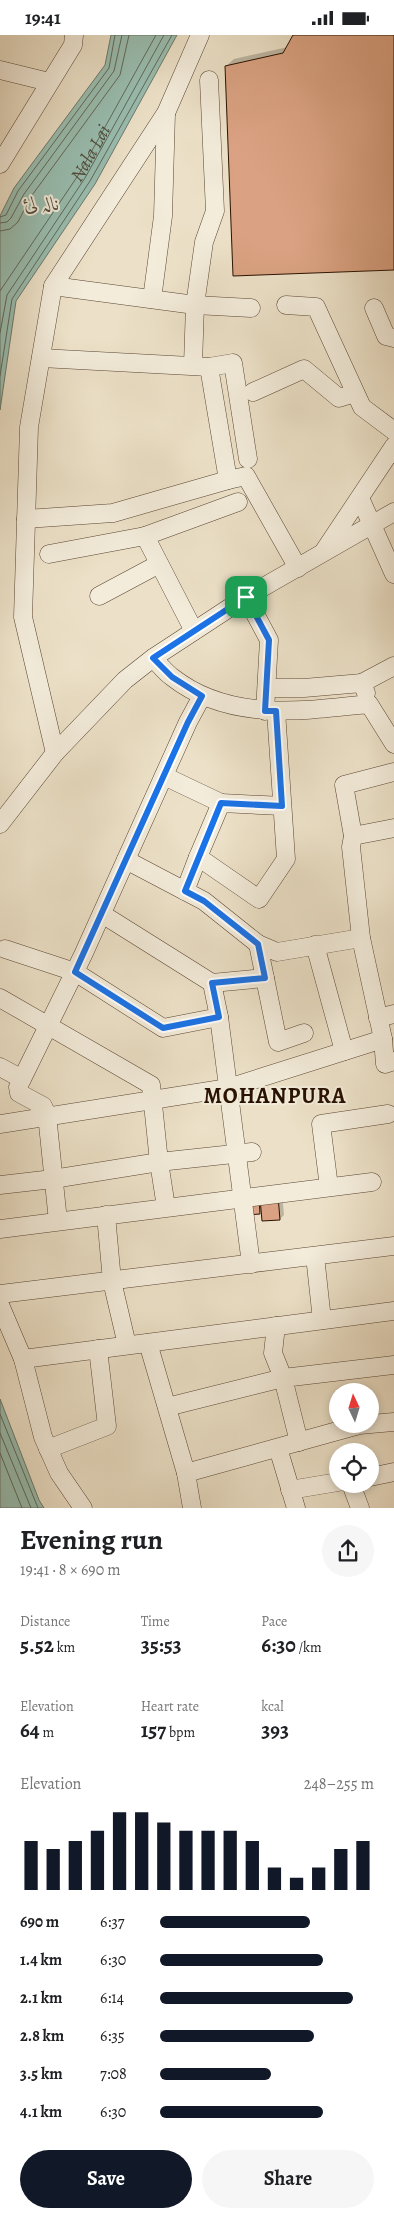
<!DOCTYPE html>
<html lang="en">
<head>
<meta charset="utf-8">
<style>
	:root { --surface:#fff; --page:#f6f6f6; --text:#202124; --muted:#757577; --accent:#111827 }
	body { margin:0; font-family:Alegreya,Amiri,serif; background:var(--page); color:var(--text); height:100vh; display:flex; flex-direction:column; font-size:19px; white-space:nowrap }
	* { box-sizing:border-box; margin:0 }
	p { font-size:16px; color:var(--muted) }
	.icon { flex:none; width:28px; height:28px; fill:none; stroke:currentColor; stroke-width:2; stroke-linecap:round; stroke-linejoin:round }
	.map { position:relative; height:1473px; overflow:hidden }
	.panel { display:flex; flex-direction:column; background:var(--surface); flex:1 }
	.panel>* { flex:none }
	.needle { width:32px; rotate:356deg }
	.controls { position:absolute; left:329px; top:1348px; display:grid; gap:10px }
	.controls a { display:grid; place-items:center; width:50px; height:50px; border-radius:50%; background:var(--surface); box-shadow:0 2px 8px #0003; font-size:25px }
	.pin { position:absolute; display:grid; place-items:center; width:42px; height:42px; color:#fff; margin:-21px; border-radius:10px; box-shadow:0 2px 8px #0006 }
	.round { display:grid; place-items:center; flex:none; width:52px; height:52px; border-radius:26px; background:var(--page) }
	.overview { display:flex; align-items:center; justify-content:space-between; height:85px; padding:0 20px }
	h1 { font-size:28px; font-weight:700; line-height:38px }
	.metrics { display:grid; grid-template-columns:repeat(3,1fr); gap:8px; height:85px; padding:5px 20px }
	.metrics div { display:grid; align-content:center }
	.metrics b { font-size:21px; font-weight:700 }
	.metrics small { font-size:14px; font-weight:400 }
	.metrics p { font-size:14px }
	.chart { height:140px; padding:10px 20px }
	.chart p { display:flex; justify-content:space-between }
	.chart svg { width:100%; height:90px; margin-top:5px; stroke:var(--accent); stroke-width:6 }
	.cta { display:flex; gap:10px; margin-top:auto; padding:10px 20px }
	.cta a { flex:1; height:58px; border-radius:30px; background:var(--accent); color:#fff; font-size:20px; font-weight:700; line-height:58px; text-align:center }
	.cta a+a { background:var(--page); color:var(--text) }
	ul { padding:0 20px; list-style:none; font-size:16px }
	li { display:grid; grid-template-columns:80px 60px 1fr; align-items:center; height:38px }
	li i { height:12px; border-radius:6px; background:var(--accent) }
	.status { display:flex; justify-content:space-between; align-items:center; height:35px; padding:0 25px; background:var(--surface); direction:ltr }
	.status svg { height:14px; fill:currentColor }
	.map>svg:first-child { display:block }
	.water { fill:#99beb1; stroke:#6c796b }
	.shadow { fill:#0003 }
	.lines { fill:none; stroke-linecap:round; stroke-linejoin:round }
	.shore { stroke:#616859; stroke-width:1 }
	.building { fill:#daa282; stroke:#291101 }
	.minor-casing { stroke:#5a4533; stroke-width:19 }
	.minor { stroke:#f3ecdb; stroke-width:18 }
	.route-casing { stroke:#fff; stroke-width:10 }
	.route { stroke:#1a73e8; stroke-width:6 }
	.labels { text-anchor:middle; dominant-baseline:central; stroke-width:4; stroke-linejoin:round; paint-order:stroke }
	.water-label { font-size:19px; font-style:italic; fill:#504e3f; stroke:#f3ecdb }
	.district-label { font-size:22px; font-weight:bold; letter-spacing:1px; fill:#291101; stroke:#f3ecdb }
</style>
</head>
<body>
<div class="status"><b>19:41</b><svg viewBox="0 0 49 12"><path d="M0 12V9h3v3zM5 12V6h3v6zM10 12V3h3v9zM15 12V0h3v12zM26 1h20v11H26zM47 4h2v5h-2z"/></svg></div>
<div class="map">
<svg width="394" height="1473" viewBox="0 0 394 1473">
	<rect width="100%" height="100%" fill="#ece1c8"/>
	<filter id="stains"><feTurbulence type="fractalNoise" baseFrequency=".004" numOctaves="4"/><feColorMatrix values="0 0 0 0 .2 0 0 0 0 .09 0 0 0 0 .02 0 0 0 .5 -.17"/></filter>
	<radialGradient id="worn" r=".72"><stop offset=".6" stop-color="#630" stop-opacity="0"/><stop offset="1" stop-color="#630" stop-opacity=".3"/></radialGradient>
	<g class="water">
		<polygon points="111,0 177,0 95,149 16,266 0,375 0,181 14,153 105,30"/>
		<polygon points="0,1364 39,1465 44,1473 0,1473"/>
	</g>
	<g class="shadow">
		<polygon points="295,0 394,0 394,233 226,31 234,24 288,12"/>
		<polygon points="282,1158 284,1180 280,1184 263,1175 260,1177 246,1165"/>
	</g>
	<g class="lines">
		<g class="shore">
			<polyline points="0,182 6,180 18,156 109,33 115,0"/>
			<polyline points="0,188 7,187 11,183 24,159 114,36 122,0"/>
			<polyline points="0,196 10,194 18,187 30,163 120,40 129,0"/>
			<path id="s1" d="M0 256 79 139 156 0"/>
			<polyline points="0,298 7,260 85,143 164,0"/>
			<polyline points="0,341 12,264 90,146 172,0"/>
			<polyline points="0,1379 38,1473"/>
			<polyline points="0,1398 31,1473"/>
			<polyline points="0,1418 22,1473"/>
		</g>
	</g>
	<g class="building">
		<polygon points="293,0 394,0 394,235 233,241 225,31 283,18"/>
		<polygon points="278,1161 280,1185 262,1186 260,1163"/>
		<polygon points="259,1163 260,1179 246,1180 245,1165"/>
	</g>
	<g class="lines">
		<g class="minor-casing">
			<g id="minor">
				<polyline points="0,35 49,47"/>
				<polyline points="0,129 73,10 74,0"/>
				<polyline points="53,251 195,270 251,273"/>
				<polyline points="152,264 163,181 166,78"/>
				<polyline points="286,270 316,272 362,372 394,396"/>
				<polyline points="374,273 386,301 394,303"/>
				<polyline points="41,323 209,332 233,328 248,424"/>
				<polyline points="193,330 195,270 204,207 215,176 209,45"/>
				<polyline points="253,357 304,334 339,363 355,358"/>
				<polyline points="228,445 246,441 298,533"/>
				<polyline points="360,463 394,539"/>
				<polyline points="26,484 113,478 228,445 209,332"/>
				<polyline points="145,501 194,596"/>
				<polyline points="324,516 394,411"/>
				<polyline points="49,519 145,501 238,467"/>
				<polyline points="99,561 159,529"/>
				<polyline points="246,562 269,605 265,676"/>
				<path d="M153 623C159 629 165 637 172 642 229 687 303 676 369 669L394 709"/>
				<polyline points="268,653 304,653 362,648"/>
				<polyline points="366,658 362,648 394,631"/>
				<polyline points="276,676 286,824 259,864 198,822 221,768 282,771"/>
				<polyline points="55,718 23,582 29,392 53,251 166,78 200,0"/>
				<polyline points="164,741 221,768"/>
				<polyline points="0,789 55,718 125,645 153,623 246,562 394,477"/>
				<polyline points="353,801 344,750 394,737"/>
				<polyline points="126,825 204,866 258,909"/>
				<polyline points="185,856 198,822"/>
				<polyline points="315,910 344,1016"/>
				<polyline points="5,914 75,937 163,993 219,982 212,948 102,879"/>
				<polyline points="212,948 265,943"/>
				<polyline points="0,963 151,1050 159,1127 166,1172"/>
				<polyline points="219,982 251,1229"/>
				<polyline points="378,983 394,979"/>
				<polyline points="304,998 278,1007 258,909 277,917 361,903"/>
				<polyline points="383,1004 361,903 351,812 353,801 394,793"/>
				<polyline points="0,1032 22,1044"/>
				<polyline points="0,1089 228,1053 383,1004 385,1029 394,1026"/>
				<polyline points="0,1150 53,1144 159,1127 252,1117"/>
				<polyline points="329,1152 321,1089 388,1079"/>
				<polyline points="106,1180 112,1246 127,1310"/>
				<polyline points="58,1186 47,1080 43,1071 19,1058 18,1052 83,920 188,687 202,661"/>
				<polyline points="0,1194 372,1147"/>
				<polyline points="315,1221 322,1285"/>
				<polyline points="0,1259 394,1211"/>
				<polyline points="0,1270 23,1324 43,1402 59,1438 83,1473"/>
				<polyline points="148,1308 186,1438 192,1473"/>
				<polyline points="23,1324 394,1276"/>
				<polyline points="167,1372 283,1343 273,1318 276,1291"/>
				<polyline points="299,1407 283,1343 394,1330"/>
				<polyline points="278,1413 296,1473"/>
				<polyline points="48,1414 107,1391 98,1314"/>
				<polyline points="186,1438 359,1390 394,1387"/>
				<polyline points="370,1442 394,1437"/>
				<polyline points="351,1449 360,1473"/>
				<polyline points="290,1455 338,1447"/>
			</g>
		</g>
		<use href="#minor" class="minor"/>
	</g>
	<g class="lines">
		<g class="route-casing">
			<polygon id="route" points="246,562 269,605 265,676 276,676 282,771 221,768 185,856 204,866 258,909 265,943 212,948 219,982 163,993 75,937 188,687 202,661 172,642 153,623"/>
		</g>
		<use href="#route" class="route"/>
	</g>
	<g class="labels">
		<g class="water-label">
			<text stroke="none"><textPath href="#s1" startOffset="165">Nala Lai</textPath></text>
			<text x="42" y="169">نالہ لئ</text>
		</g>
		<g class="district-label">
			<text x="275" y="1061">MOHANPURA</text>
		</g>
	</g>
	<rect width="100%" height="100%" filter="url(#stains)"/>
	<rect width="100%" height="100%" fill="url(#worn)"/>
</svg>
<div class="controls">
<a><svg class="needle" viewBox="-14 -14 28 28"><path d="M0-13l5 13h-10z" fill="#e53935"/><path d="M0 13l5-13h-10z" fill="#757577"/></svg></a>
<a><svg class="icon" aria-label="locate" viewBox="0 0 24 24"><circle cx="12" cy="12" r="6"/><path d="M12 2v4M12 18v4M2 12h4M18 12h4"/></svg></a>
</div>
<div class="pin" style="left:246px;top:562px;background:#1e9e55"><svg class="icon" aria-label="arrive" viewBox="0 0 24 24"><path d="M6 21V4h12l-3 4 3 4H6"/></svg></div>
</div>
<section class="panel">
<div class="overview"><div><h1>Evening run</h1><p>19:41 · 8 × 690 m</p></div><a class="round"><svg class="icon" aria-label="share" viewBox="0 0 24 24"><path d="M12 15V3M7 8l5-5 5 5M5 13v7h14v-7"/></svg></a></div>
<div class="metrics">
<div><p>Distance</p><b>5.52<small> km</small></b></div>
<div><p>Time</p><b>35:53</b></div>
<div><p>Pace</p><b>6:30<small> /km</small></b></div>
</div>
<div class="metrics">
<div><p>Elevation</p><b>64<small> m</small></b></div>
<div><p>Heart rate</p><b>157<small> bpm</small></b></div>
<div><p>kcal</p><b>393</b></div>
</div>
<div class="chart"><p><span>Elevation</span>248–255 m</p>
<svg viewBox="0 0 160 44" preserveAspectRatio="none"><path d="M5 44V20M15 44V24M25 44V20M35 44V15M45 44V6M55 44V6M65 44V11M75 44V15M85 44V15M95 44V15M105 44V20M115 44V33M125 44V38M135 44V33M145 44V24M155 44V20"/></svg>
</div>
<ul>
<li><b>690 m</b>6:37<i style="width:70%"></i></li>
<li><b>1.4 km</b>6:30<i style="width:76%"></i></li>
<li><b>2.1 km</b>6:14<i style="width:90%"></i></li>
<li><b>2.8 km</b>6:35<i style="width:72%"></i></li>
<li><b>3.5 km</b>7:08<i style="width:52%"></i></li>
<li><b>4.1 km</b>6:30<i style="width:76%"></i></li>
</ul>
<div class="cta"><a>Save</a><a>Share</a></div>
</section>
</body>
</html>
